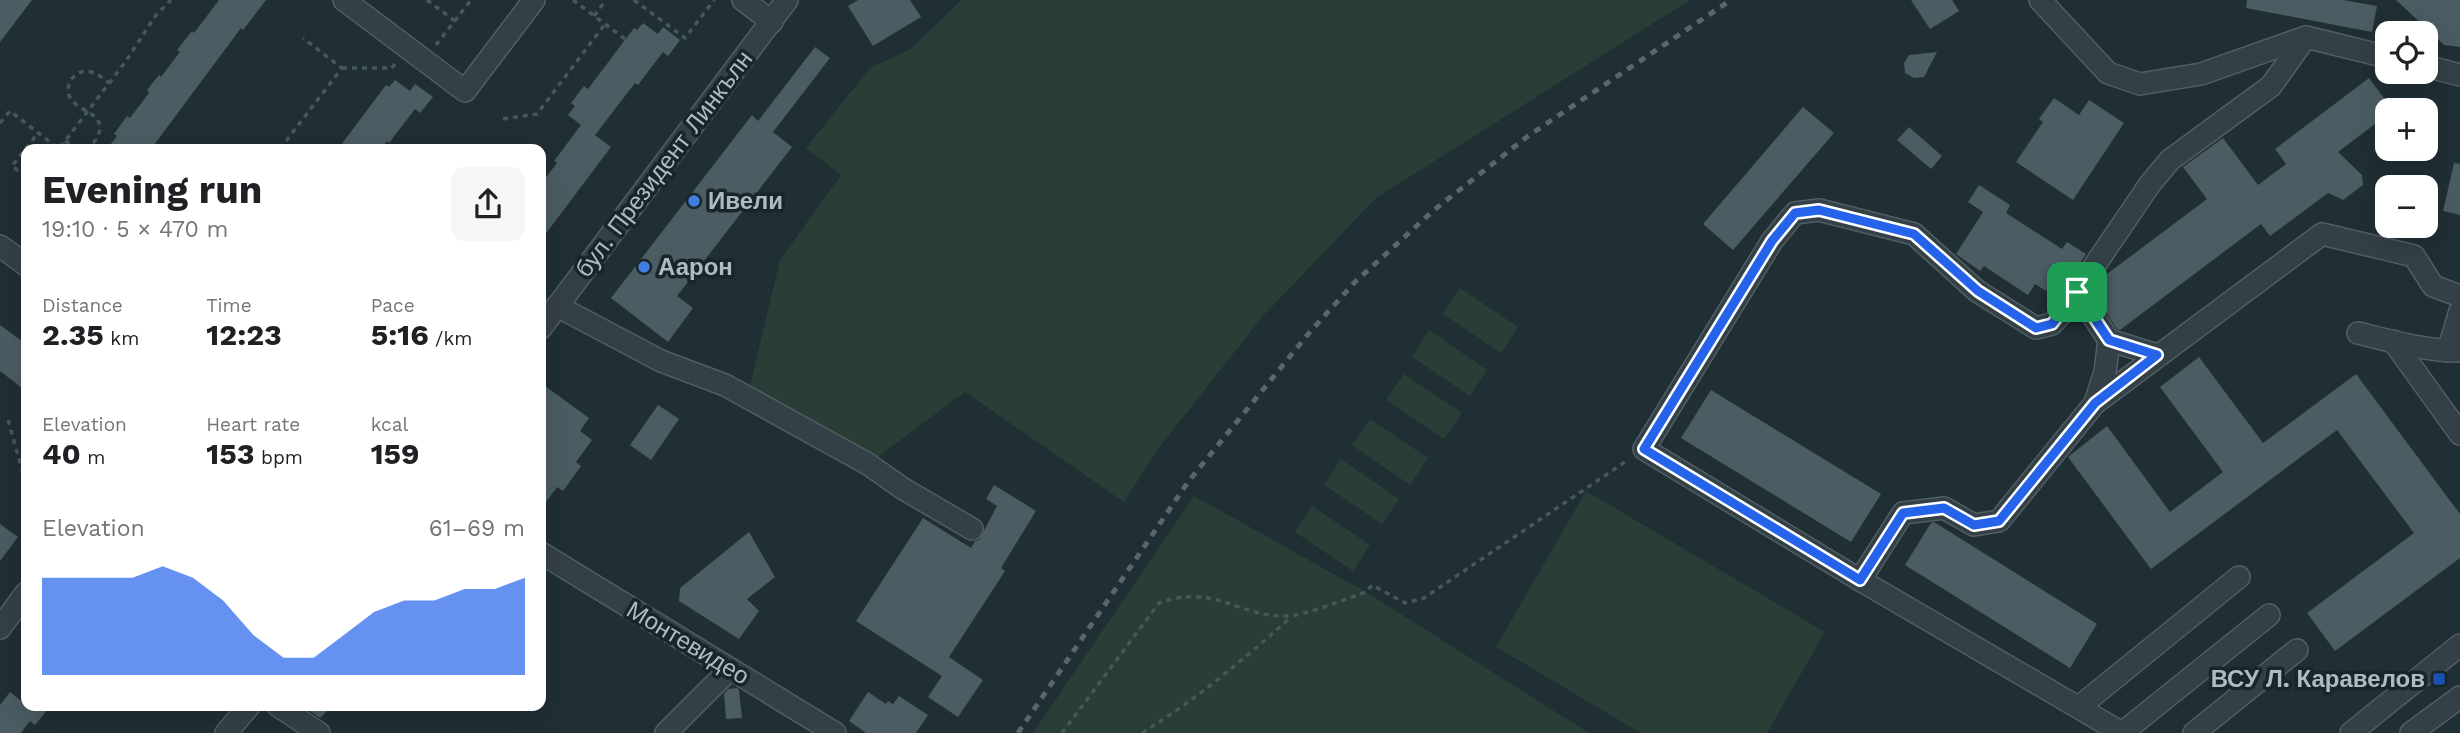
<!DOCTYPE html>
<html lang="en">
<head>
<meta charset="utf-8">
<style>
	:root { --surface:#fff; --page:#f6f6f6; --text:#202124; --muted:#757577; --accent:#2563eb }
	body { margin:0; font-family:"Work Sans",sans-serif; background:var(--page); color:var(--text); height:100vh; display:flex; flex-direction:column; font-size:26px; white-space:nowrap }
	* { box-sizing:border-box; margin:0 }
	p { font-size:23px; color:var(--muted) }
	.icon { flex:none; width:38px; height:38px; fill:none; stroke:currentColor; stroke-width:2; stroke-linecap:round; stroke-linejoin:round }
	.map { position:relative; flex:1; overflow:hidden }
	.sheet { position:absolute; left:21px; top:144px; width:525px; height:567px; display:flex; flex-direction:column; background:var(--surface); border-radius:14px; box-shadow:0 7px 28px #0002 }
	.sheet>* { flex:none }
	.controls { position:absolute; left:2375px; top:21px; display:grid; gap:14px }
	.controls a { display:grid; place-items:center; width:63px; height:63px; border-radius:14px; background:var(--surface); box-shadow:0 7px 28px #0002; font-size:35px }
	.pin { position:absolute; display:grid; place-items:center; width:60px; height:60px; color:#fff; margin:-30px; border-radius:14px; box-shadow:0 4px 10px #0006 }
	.round { display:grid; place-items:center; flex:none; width:74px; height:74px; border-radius:14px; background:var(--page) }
	.head { display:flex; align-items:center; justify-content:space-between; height:119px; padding:0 21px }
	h1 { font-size:38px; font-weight:700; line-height:52px }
	.metrics { display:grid; grid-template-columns:repeat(3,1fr); gap:10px; height:119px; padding:7px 21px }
	.metrics div { display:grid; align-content:center }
	.metrics b { font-size:30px; font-weight:700 }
	.metrics small { font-size:19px; font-weight:400 }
	.metrics p { font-size:19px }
	.chart { height:196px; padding:14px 21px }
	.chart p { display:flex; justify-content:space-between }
	.chart svg { width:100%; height:126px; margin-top:7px; fill:var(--accent); opacity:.7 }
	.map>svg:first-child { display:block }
	.green { fill:#293e37 }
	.building { fill:#4b5c63 }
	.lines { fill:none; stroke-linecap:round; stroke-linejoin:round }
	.minor-casing { stroke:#515e63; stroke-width:24 }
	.path { stroke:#465956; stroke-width:3.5; stroke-dasharray:5 5; stroke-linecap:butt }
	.minor { stroke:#334045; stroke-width:21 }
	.rail { stroke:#57676e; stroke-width:5; stroke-dasharray:7 7; stroke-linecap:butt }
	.route-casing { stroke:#fff; stroke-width:14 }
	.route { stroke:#2563eb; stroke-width:9 }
	.shop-dot { fill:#3f7fe0; stroke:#192529; stroke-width:2.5 }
	.transit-dot { fill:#1a4fb4; stroke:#192529; stroke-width:2.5 }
	.labels { text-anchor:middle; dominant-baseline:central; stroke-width:7; stroke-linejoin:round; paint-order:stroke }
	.street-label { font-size:24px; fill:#adbcc2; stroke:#192529 }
	.poi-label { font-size:24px; font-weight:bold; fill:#adbcc2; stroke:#192529; text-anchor:start }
</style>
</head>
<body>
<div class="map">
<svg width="2460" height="733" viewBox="0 0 2460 733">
	<rect width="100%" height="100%" fill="#202f34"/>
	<g class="green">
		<polygon points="961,0 1690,0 1376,198 1262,317 1158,449 1124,502 965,392 875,459 750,386 780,260 841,175 806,148 870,68 911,49"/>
		<polygon points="1460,288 1518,327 1501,353 1443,314"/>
		<polygon points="1429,330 1487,370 1470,396 1412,357"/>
		<polygon points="1404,374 1462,413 1444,439 1386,400"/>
		<polygon points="1370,419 1428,458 1410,485 1352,445"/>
		<polygon points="1341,459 1399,499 1382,524 1324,485"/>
		<polygon points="1586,491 1825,632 1767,733 1641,733 1496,647"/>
		<polygon points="1194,496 1366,592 1589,733 1033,733"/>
		<polygon points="1312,506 1370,545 1353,571 1295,532"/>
	</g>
	<g class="building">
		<polygon points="0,0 32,0 0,42"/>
		<polygon points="219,0 266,0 243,30 241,28 151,149 107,149 117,136 114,134 127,116 130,118 149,93 147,90 159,75 161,77 180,52 177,50 192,31 194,33"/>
		<polygon points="858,0 910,0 921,17 873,46 848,6"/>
		<polygon points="1911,0 1952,0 1959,11 1930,29"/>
		<polygon points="2247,0 2343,0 2377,6 2372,32 2246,8"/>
		<polygon points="2396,0 2460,0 2460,47 2444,45"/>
		<polygon points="643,23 658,34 663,27 680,40 668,56 663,52 638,85 635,83 595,135 611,147 541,240 541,184 557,163 554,161 581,125 568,115 575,106 571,103 584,86 588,89 634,28 637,30"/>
		<polygon points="815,47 830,58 773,132 792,147 677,296 693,308 668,342 611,298 752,115 758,121"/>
		<polygon points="1937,52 1924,77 1914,78 1905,73 1904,63 1909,55"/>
		<polygon points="2369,78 2393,110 2387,110 2387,115 2338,152 2362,175 2363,185 2343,200 2328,193 2270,236 2261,224 2120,330 2117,329 2093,292 2103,277 2207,199 2183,167 2223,138 2258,185 2286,164 2275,149"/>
		<polygon points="395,80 410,91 415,84 433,97 420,113 415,109 389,143 387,141 381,149 338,149 386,85 389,87"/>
		<polygon points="2054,98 2079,115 2089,100 2124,123 2073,200 2016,162 2043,122 2039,119"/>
		<polygon points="1803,107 1834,133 1733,250 1703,224"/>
		<polygon points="1909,127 1942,156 1931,169 1897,140"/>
		<polygon points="2454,163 2460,164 2460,215 2443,211"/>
		<polygon points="1979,185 2010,205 2006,213 2062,249 2067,242 2086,254 2072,275 2061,268 2046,291 2035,284 2028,295 1984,266 1980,271 1956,254 1983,212 1968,202"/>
		<polygon points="0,325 26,344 26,391 0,371"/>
		<polygon points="2199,357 2263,443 2356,374 2460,514 2460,558 2335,651 2307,613 2414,533 2337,430 2151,569 2068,457 2107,426 2170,512 2223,472 2160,387"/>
		<polygon points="541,383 589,418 580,431 592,440 576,462 581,466 563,491 557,487 541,509"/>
		<polygon points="1711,390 1881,494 1851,542 1681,438"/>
		<polygon points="658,405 679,419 651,460 630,445"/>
		<polygon points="994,485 1036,511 1001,568 1005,571 949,657 983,680 958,717 928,697 942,676 856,621 923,518 971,548 975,541 979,540 997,506 986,499"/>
		<polygon points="1934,522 2097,624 2070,668 1905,565 1931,523"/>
		<polygon points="0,524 18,537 0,561"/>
		<polygon points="749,532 775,577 747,599 759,611 739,639 679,601 680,588"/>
		<polygon points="737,688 739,690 742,718 726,719 724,694 728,689"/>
		<polygon points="10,692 26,705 51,705 35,725 30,721 21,733 0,733 0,705"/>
		<polygon points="868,692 886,704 888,701 893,704 899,696 928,715 916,733 866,733 849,721"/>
		<polygon points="302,705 333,705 320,718"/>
	</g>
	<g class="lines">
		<g class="minor-casing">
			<g id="minor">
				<polyline points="344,0 465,91 534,0"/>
				<polyline points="743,0 772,22"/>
				<polyline points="2040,0 2108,73 2140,84 2201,74 2306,37 2387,57"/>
				<polyline points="2426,66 2460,75"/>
				<polyline points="0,246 26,265"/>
				<polyline points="2077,292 2109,340 2105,372 2095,403"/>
				<polyline points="557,306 661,361 725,385 868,464 902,488 972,529"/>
				<polyline points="541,328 787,0"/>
				<path d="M2358 333C2391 341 2426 351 2460 351"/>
				<polyline points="2109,340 2157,355"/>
				<polyline points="2393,341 2460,434"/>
				<polyline points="2448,351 2460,311"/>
				<polyline points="541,553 835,733"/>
				<polyline points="1860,580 1903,513 1944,508 1974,525 1999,521 2095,403 2322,234 2414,256 2433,286 2460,296"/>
				<polyline points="2269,615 2122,733 1860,580 1644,449 1772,241 1795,213 1819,210 1914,234 1977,291 2036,328 2052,324 2063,312 2150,184 2170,160 2271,86 2306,37"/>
				<polyline points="0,628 26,593"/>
				<polyline points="277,705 319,733"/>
				<polyline points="2079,707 2239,577"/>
				<polyline points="226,733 250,705"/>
				<polyline points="666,733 730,669"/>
				<polyline points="2194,733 2297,650"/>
				<polyline points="2351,733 2460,645"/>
				<polyline points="2411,733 2460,697"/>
			</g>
		</g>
		<g class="path">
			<polyline points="427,0 455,21"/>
			<polyline points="573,0 625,39"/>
			<polyline points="634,0 685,38 714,0"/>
			<polyline points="594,16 606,0"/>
			<polyline points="436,45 471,0"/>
			<polyline points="342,68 392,68 396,62"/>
			<polyline points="503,119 537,114 605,24"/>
			<polyline points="0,123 10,111 59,149 126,61 156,15 171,0"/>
			<path d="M65 141C72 145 78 148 86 146 92 145 96 141 98 136 108 111 75 113 69 95 65 82 77 68 91 72 98 74 104 79 109 83"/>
			<polyline points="280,149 342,68 303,38"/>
			<polyline points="26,177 12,166 38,133"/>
			<polyline points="8,420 26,484"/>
			<path d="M1062 733 1159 603C1215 583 1237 617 1287 616 1304 616 1348 598 1366 592L1372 585 1405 603 1424 598 1628 460"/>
			<path d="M1142 733C1198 698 1242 661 1291 617"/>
		</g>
		<use href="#minor" class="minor"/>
		<polyline class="rail" points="1018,733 1188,482 1309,333 1354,283 1434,210 1528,136 1731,0"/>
	</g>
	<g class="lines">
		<g class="route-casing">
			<polygon id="route" points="1819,210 1914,234 1978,291 2036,328 2052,324 2077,292 2109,340 2157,355 2095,403 1999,521 1974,525 1944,508 1903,513 1860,580 1644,449 1772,241 1795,213"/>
		</g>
		<use href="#route" class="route"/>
	</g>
	<g class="shop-dot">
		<circle cx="694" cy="201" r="7"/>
		<circle cx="644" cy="267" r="7"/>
	</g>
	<rect class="transit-dot" x="2432" y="672" width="14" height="14" rx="3.5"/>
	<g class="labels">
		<g class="street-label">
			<text transform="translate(664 164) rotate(-53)">бул. Президент Линкълн</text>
			<text transform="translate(688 643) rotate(31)">Монтевидео</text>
		</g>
		<g class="poi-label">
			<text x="708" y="201">Ивели</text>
			<text x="658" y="267">Аарон</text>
			<text x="2425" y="679" text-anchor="end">ВСУ Л. Каравелов</text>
		</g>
	</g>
</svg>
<div class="controls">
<a><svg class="icon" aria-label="locate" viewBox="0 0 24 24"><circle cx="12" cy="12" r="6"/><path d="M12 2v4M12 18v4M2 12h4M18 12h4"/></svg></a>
<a>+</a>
<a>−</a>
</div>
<div class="pin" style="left:2077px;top:292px;background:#1e9e55"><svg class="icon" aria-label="arrive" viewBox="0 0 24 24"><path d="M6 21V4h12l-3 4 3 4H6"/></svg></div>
<section class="sheet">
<div class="head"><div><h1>Evening run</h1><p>19:10 · 5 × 470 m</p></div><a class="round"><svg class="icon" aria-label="share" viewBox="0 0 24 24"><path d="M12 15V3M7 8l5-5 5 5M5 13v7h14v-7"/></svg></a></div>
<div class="metrics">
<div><p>Distance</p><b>2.35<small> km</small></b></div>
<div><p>Time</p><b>12:23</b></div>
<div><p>Pace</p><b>5:16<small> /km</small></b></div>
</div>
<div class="metrics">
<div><p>Elevation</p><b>40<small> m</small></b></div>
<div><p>Heart rate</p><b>153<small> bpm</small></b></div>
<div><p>kcal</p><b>159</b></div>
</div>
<div class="chart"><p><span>Elevation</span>61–69 m</p>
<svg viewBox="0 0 160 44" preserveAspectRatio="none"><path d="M0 44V10L10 10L20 10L30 10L40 6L50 10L60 18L70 30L80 38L90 38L100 30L110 22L120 18L130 18L140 14L150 14L160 10V44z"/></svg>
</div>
</section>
</div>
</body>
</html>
